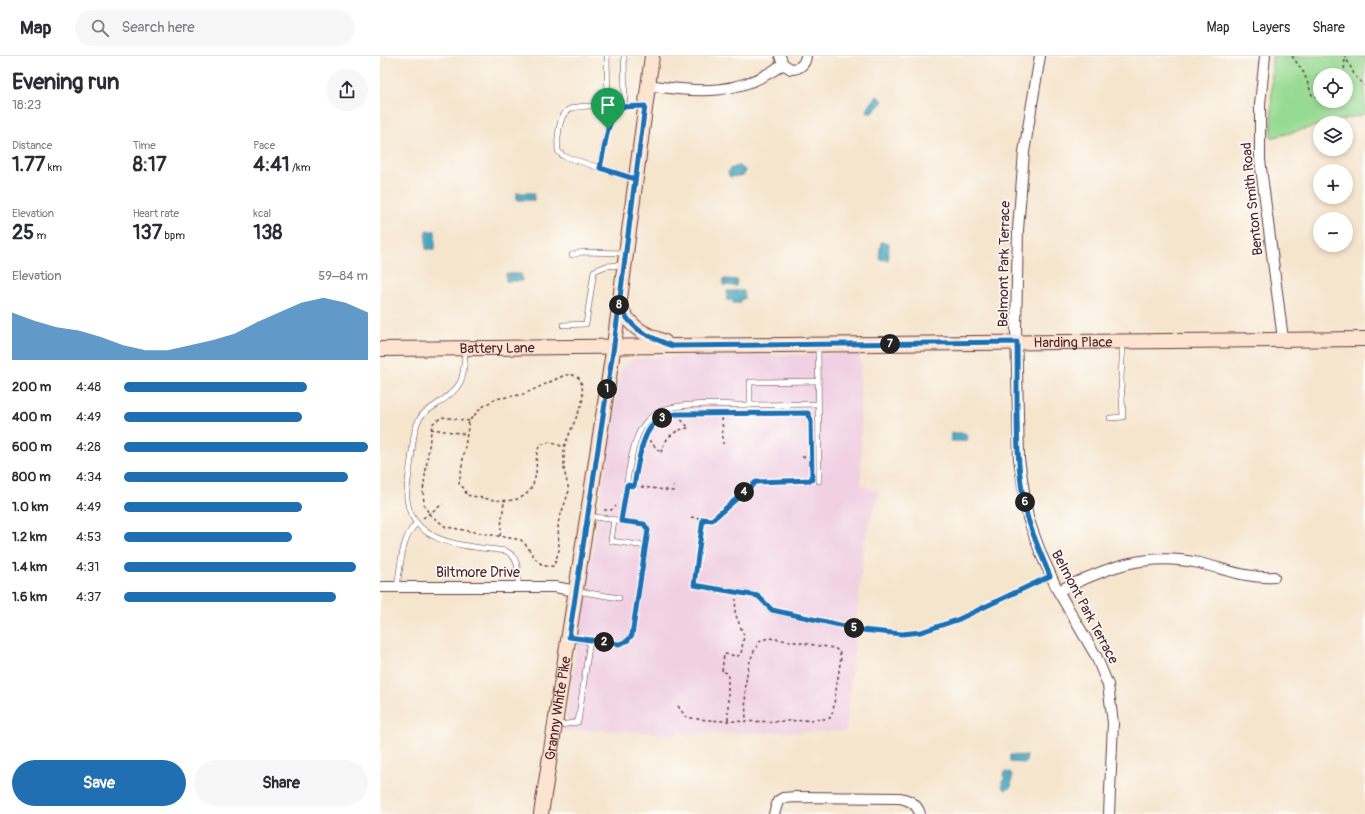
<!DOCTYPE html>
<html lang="en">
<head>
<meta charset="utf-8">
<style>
	:root { --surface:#fff; --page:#f7f7f7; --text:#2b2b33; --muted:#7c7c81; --line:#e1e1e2; --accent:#1f6fb2 }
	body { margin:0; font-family:Pangolin,sans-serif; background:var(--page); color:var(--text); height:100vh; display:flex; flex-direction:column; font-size:15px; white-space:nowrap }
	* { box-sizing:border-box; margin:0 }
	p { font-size:13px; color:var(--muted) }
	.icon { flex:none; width:22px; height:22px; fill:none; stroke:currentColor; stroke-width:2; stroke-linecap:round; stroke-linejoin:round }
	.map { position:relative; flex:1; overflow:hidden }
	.details { display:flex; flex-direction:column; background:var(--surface); width:380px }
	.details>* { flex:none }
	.tools { position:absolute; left:933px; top:12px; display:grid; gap:8px }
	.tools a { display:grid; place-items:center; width:40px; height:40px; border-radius:50%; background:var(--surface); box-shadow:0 2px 6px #0003; font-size:20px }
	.pin { position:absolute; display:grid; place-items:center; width:34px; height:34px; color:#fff; margin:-41px -17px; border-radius:50% 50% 50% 0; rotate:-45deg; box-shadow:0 0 4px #0007 }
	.pin .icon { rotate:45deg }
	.km { position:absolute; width:20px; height:20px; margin:-10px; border-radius:50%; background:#222; color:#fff; font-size:11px; line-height:20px; text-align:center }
	.round { display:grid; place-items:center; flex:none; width:42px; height:42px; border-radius:21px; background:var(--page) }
	.head { display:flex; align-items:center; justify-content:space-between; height:68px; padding:0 12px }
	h1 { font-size:22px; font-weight:700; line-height:30px }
	.stats { display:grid; grid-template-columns:repeat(3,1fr); gap:6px; height:68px; padding:4px 12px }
	.stats div { display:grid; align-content:center }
	.stats b { font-size:20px; font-weight:700 }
	.stats small { font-size:11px; font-weight:400 }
	.stats p { font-size:11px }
	.chart { height:112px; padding:8px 12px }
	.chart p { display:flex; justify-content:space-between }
	.chart svg { width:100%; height:72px; margin-top:4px; fill:var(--accent); opacity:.7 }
	.button { display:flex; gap:8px; margin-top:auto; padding:8px 12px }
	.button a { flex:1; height:46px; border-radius:24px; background:var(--accent); color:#fff; font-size:16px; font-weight:700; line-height:46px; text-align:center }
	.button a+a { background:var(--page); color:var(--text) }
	ul { padding:0 12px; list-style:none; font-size:13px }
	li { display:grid; grid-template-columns:64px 48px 1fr; align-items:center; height:30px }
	li i { height:10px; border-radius:5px; background:var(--accent) }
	header { display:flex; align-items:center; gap:24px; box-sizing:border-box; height:56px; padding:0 20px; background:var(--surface); border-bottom:1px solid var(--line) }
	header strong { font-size:19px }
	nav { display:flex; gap:22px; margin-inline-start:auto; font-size:14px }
	.search { width:280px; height:36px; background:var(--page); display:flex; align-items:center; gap:10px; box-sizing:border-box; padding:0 14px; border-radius:22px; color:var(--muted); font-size:15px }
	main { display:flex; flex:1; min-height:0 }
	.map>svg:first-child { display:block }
	.built { fill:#f1d0e3 }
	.green { fill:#97da92; stroke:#707c5e; fill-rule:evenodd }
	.water { fill:#44a9c4; stroke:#476478 }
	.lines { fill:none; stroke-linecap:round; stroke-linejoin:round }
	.lane-casing { stroke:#643d43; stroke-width:6 }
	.street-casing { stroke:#643d43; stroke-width:12 }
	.secondary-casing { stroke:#643d43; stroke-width:16 }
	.path { stroke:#643d43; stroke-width:1.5; stroke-dasharray:3 3; stroke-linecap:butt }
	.lane { stroke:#fff; stroke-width:5 }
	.street { stroke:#fff; stroke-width:10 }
	.secondary { stroke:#fde4d0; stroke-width:14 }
	.route-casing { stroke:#fff; stroke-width:8 }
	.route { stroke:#1f6fb2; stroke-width:5 }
	.labels { text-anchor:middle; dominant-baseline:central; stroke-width:3; stroke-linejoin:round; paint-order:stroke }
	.street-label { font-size:14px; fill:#4a1f2b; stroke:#fdfcf7 }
</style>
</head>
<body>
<header>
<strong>Map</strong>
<div class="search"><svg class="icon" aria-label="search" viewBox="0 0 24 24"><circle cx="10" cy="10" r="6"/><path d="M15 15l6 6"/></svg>Search here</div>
<nav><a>Map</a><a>Layers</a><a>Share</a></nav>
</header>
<main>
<section class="details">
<div class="head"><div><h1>Evening run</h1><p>18:23</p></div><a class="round"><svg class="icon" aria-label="share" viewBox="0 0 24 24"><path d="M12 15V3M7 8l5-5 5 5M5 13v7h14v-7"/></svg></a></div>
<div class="stats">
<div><p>Distance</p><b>1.77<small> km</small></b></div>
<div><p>Time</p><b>8:17</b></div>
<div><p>Pace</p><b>4:41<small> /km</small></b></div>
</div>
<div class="stats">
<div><p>Elevation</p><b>25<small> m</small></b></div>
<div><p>Heart rate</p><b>137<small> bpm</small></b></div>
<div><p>kcal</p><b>138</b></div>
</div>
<div class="chart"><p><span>Elevation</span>59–84 m</p>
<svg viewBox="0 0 160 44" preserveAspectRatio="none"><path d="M0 44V15L10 20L20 24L30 26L40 30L50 35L60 38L70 38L80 35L90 32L100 28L110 21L120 15L130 9L140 6L150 9L160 15V44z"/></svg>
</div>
<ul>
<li><b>200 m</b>4:48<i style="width:75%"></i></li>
<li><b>400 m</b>4:49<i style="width:73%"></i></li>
<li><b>600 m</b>4:28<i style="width:100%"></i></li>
<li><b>800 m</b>4:34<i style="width:92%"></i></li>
<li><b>1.0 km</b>4:49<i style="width:73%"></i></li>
<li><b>1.2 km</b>4:53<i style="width:69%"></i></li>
<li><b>1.4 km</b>4:31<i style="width:95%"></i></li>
<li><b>1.6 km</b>4:37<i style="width:87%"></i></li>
</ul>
<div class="button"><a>Save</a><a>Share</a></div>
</section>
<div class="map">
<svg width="985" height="758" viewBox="0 0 985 758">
	<rect width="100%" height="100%" fill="#fdfcf7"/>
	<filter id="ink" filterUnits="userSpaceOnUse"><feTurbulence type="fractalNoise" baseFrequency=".025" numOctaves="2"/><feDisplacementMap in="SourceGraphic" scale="8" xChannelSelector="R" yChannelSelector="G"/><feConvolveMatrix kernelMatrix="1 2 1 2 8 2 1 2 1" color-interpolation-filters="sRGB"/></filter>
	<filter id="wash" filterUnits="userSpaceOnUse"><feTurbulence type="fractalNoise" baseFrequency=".012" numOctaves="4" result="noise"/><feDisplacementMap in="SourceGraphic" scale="16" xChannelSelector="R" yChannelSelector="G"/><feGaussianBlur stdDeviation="0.9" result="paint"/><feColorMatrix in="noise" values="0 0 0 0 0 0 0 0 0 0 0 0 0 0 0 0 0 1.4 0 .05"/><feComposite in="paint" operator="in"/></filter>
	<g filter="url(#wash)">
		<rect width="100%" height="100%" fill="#f5e5cd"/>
		<polygon class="built" points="480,298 481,429 500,436 484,486 466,675 294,678 224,674 184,675 241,313 251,304 266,301"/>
		<path class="green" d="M892 0H985V58L950 67H940V69L891 82ZM940 19H966V45H940Z"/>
		<g class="water">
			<polygon points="497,40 503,45 491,58 489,56 487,58 488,55 486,53"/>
			<polygon points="359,110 365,114 364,119 350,121 348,117 350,113"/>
			<rect x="137" y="137" width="17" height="7"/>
			<rect x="46" y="175" width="9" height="18"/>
			<polygon points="501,186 509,187 508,204 499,203"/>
			<polygon points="126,218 141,218 142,225 126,225"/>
			<polygon points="344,223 357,224 356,230 343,229"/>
			<polygon points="347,235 364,235 364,243 360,243 360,247 353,247 353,244 347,244"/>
			<polygon points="571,377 585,377 588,383 585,385 571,385"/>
			<polygon points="630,699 647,700 646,707 630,706"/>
			<polygon points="625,716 631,717 632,721 631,731 625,734 622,731 622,725 625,723 623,719"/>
		</g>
	</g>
	<g filter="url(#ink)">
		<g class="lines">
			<g class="lane-casing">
				<g id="lane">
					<polyline points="227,0 228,51"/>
					<polyline points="244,0 245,51"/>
					<path d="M240 51C226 67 224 91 220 112L254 123"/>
					<path d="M220 112 183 100 178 95C177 85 178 61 188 54 196 47 250 51 264 50"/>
					<polyline points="192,199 202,196 244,197"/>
					<polyline points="183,269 206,268 214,215 226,210 243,209"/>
					<polyline points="438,290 439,425"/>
					<path d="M85 294C84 326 82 331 56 349 50 353 43 356 40 362 32 375 33 395 30 410 29 421 26 432 27 443 32 490 90 490 126 495 140 502 138 516 138 530"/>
					<polyline points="438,325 370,326 370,349 438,348"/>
					<polyline points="730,362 743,361 741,322 743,286"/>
					<polyline points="208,460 264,468 268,474 266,490"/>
					<path d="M241 465C244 450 246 435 248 419 253 391 257 360 290 352 312 346 347 349 370 349"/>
					<polyline points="314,529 367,537 378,540 392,555 482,574 522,578 541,576 577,564 670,520"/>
					<path d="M17 530C21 510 21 481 37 467"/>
					<polyline points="197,535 239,542"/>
					<path d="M190 582C206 584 242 595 252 579L266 490 231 485 234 464"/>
					<polyline points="176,670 198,666 210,584"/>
				</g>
			</g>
			<g class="street-casing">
				<g id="street">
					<path d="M400 0 403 8 411 13C419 13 425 9 426 0"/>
					<polyline points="660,0 644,96 638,174 636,272 639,403 648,462 661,498 678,535 716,600 728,629 733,667 729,758"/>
					<polyline points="885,0 880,48 880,104 903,283"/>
					<path d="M268 29C317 37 360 40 403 8"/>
					<polyline points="0,531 175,531 196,535"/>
					<path d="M678 535C726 512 765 495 819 507 845 513 868 523 894 521"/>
					<path d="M394 758 398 745 403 742 416 741 520 742C530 744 537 748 540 758"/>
				</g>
			</g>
			<g class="secondary-casing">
				<g id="secondary">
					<path d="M239 249C250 271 261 277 285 286"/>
					<path id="s1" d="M0 293 985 283"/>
					<path id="s2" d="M161 758 234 289 272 0"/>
				</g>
			</g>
			<g class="path">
				<polyline points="912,0 924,17 932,39 940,41"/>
				<polyline points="964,19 965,0 975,20 985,30"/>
				<polyline points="342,356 343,388"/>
				<polyline points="304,358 429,357 431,362"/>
				<path d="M89 365 62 361 52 368 43 435 44 448 49 458 66 471 141 484C153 494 155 513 174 510L179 494 178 467 189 435 184 413V391L201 350 203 342 202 329 199 322 193 319H185L144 338 115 343 101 352 89 365 79 428 85 433 86 439C114 443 151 457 156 416 157 407 155 398 160 389L170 386 184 391"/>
				<polyline points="51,373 86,378"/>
				<path d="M265 380 281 397C284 383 294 373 309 372L296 358"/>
				<polyline points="422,401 432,401"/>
				<polyline points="255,430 293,435 293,430"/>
				<polyline points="224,454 231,454 236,450"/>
				<polyline points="311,461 333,464 376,426 432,424"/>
				<polyline points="43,462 63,448"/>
				<polyline points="120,480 124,446"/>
				<polyline points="315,522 323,463"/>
				<path d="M298 650 305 660C320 668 431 666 450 662L453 655 461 601 459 595 454 592 389 582 381 584C363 608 365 636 366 665"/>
				<polyline points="348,664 348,617 342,616 344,598 358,600 361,598 364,580 355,557 356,543"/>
			</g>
			<use href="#lane" class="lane"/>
			<use href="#street" class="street"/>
			<use href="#secondary" class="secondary"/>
		</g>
	</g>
	<g class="lines" filter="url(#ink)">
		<g class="route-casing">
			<path id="route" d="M228 73 220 112 255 123 234 289 189 581 239 588 247 585 252 579 268 474 264 468 241 465 247 429 254 430C258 410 261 372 281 362 286 360 291 359 296 358L428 357 431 364 432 424 376 426 332 464 323 463 314 529 378 540 392 554 482 574 522 578 541 576 577 564 670 520C662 501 654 482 648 463 633 408 638 343 637 286L292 290C266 279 253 276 239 249L265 50 240 51 234 57 228 73"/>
		</g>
		<use href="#route" class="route"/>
	</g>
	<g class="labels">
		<g class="street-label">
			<text transform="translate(872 143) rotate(-96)">Benton Smith Road</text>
			<text transform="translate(624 208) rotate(-89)">Belmont Park Terrace</text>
			<text stroke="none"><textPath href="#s1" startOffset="693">Harding Place</textPath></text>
			<text stroke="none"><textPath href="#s1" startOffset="117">Battery Lane</textPath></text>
			<text x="98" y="516">Biltmore Drive</text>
			<text transform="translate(705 551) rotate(62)">Belmont Park Terrace</text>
			<text stroke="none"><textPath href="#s2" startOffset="107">Granny White Pike</textPath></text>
		</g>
	</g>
</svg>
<div class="tools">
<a><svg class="icon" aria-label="locate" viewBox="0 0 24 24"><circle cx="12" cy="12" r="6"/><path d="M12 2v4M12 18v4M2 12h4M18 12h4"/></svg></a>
<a><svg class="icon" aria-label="layers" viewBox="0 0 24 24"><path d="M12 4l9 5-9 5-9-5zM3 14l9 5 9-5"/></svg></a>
<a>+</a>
<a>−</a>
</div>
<div class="pin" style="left:228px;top:73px;background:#1e9e55"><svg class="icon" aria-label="arrive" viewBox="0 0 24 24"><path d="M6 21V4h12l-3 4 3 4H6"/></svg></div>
<b class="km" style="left:227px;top:333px">1</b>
<b class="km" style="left:224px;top:586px">2</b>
<b class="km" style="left:282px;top:362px">3</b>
<b class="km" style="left:364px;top:436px">4</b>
<b class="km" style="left:474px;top:572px">5</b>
<b class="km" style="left:645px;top:446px">6</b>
<b class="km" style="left:510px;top:288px">7</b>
<b class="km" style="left:239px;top:249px">8</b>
</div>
</main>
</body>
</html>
